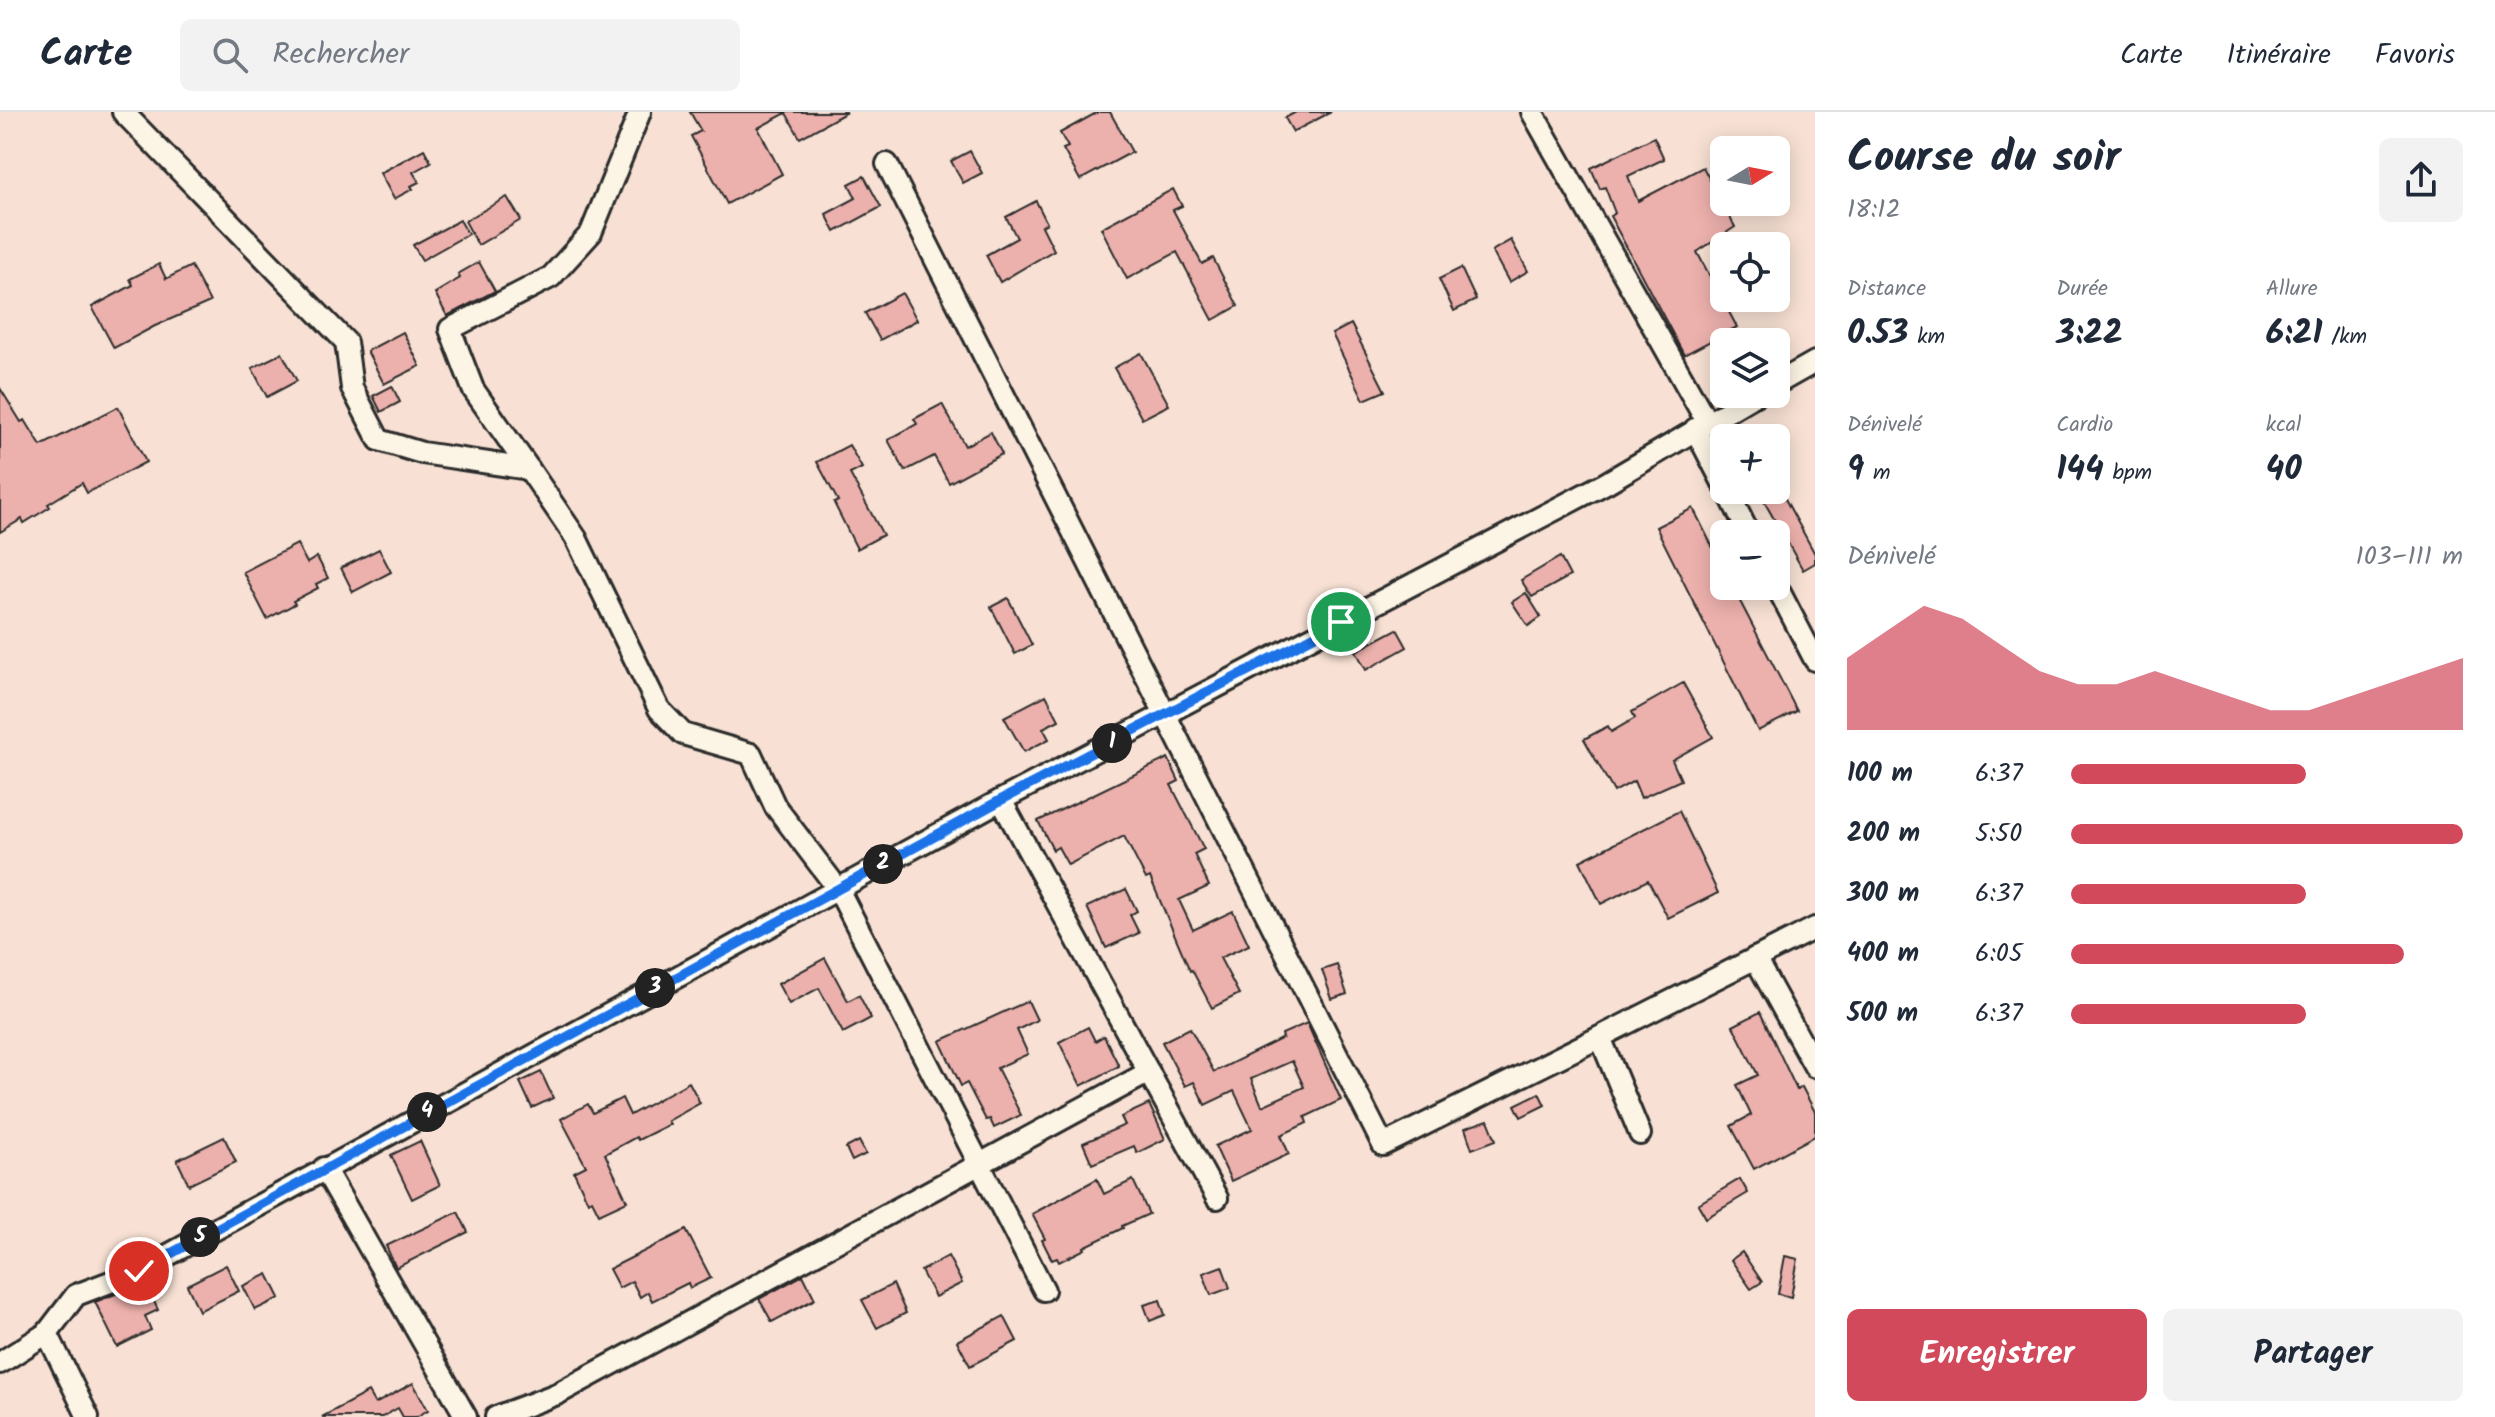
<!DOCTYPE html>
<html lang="fr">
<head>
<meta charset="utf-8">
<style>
	:root { --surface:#fff; --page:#f2f2f3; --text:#1f2937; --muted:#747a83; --line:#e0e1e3; --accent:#d1495b }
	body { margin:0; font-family:Kalam,sans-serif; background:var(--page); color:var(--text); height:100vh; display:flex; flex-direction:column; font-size:30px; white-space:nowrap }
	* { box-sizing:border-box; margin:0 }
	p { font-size:26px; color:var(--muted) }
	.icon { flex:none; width:44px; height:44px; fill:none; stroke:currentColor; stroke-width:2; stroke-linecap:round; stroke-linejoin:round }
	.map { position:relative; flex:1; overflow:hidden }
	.side { display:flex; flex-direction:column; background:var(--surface); width:680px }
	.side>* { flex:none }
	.needle { width:52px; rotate:80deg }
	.fabs { position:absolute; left:1710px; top:24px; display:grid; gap:16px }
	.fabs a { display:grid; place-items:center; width:80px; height:80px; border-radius:12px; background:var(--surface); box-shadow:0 4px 20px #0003; font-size:40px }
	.pin { position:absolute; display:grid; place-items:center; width:68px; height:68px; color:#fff; margin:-34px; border:4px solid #fff; border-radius:50%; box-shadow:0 2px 8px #0007 }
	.km { position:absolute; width:40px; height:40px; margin:-20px; border-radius:50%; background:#222; color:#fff; font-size:22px; line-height:40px; text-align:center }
	.round { display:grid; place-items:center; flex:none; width:84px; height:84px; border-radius:12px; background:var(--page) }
	.summary { display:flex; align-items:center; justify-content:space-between; height:136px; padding:0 32px }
	h1 { font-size:44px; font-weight:600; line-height:60px }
	.figures { display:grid; grid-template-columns:repeat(3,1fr); gap:12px; height:136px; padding:8px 32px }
	.figures div { display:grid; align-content:center }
	.figures b { font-size:34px; font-weight:600 }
	.figures small { font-size:22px; font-weight:400 }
	.figures p { font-size:22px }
	.chart { height:224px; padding:16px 32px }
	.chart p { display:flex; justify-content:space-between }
	.chart svg { width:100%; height:144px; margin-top:8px; fill:var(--accent); opacity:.7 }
	.primary-button { display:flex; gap:16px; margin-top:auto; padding:16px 32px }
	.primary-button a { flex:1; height:92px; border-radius:12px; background:var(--accent); color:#fff; font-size:32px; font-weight:600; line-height:92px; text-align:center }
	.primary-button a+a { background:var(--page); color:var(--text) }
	ul { padding:0 32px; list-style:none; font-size:26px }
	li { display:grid; grid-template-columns:128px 96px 1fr; align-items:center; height:60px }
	li i { height:20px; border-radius:10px; background:var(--accent) }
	header { display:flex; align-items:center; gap:48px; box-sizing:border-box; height:112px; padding:0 40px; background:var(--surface); border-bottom:2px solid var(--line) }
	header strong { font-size:38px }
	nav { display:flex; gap:44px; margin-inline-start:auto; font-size:28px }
	.search { width:560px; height:72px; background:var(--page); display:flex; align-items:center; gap:20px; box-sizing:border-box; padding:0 28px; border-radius:12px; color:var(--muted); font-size:30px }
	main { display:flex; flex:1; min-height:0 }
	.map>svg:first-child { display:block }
	.building { fill:#edb1ad; stroke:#2b2b2b; stroke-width:2; fill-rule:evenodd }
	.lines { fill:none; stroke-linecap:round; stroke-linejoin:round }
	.minor-casing { stroke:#2b2b2b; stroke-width:26 }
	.minor { stroke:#fcf5e5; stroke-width:20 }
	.route-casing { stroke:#fff; stroke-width:16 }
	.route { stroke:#1a73e8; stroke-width:10 }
</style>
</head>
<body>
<header>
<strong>Carte</strong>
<div class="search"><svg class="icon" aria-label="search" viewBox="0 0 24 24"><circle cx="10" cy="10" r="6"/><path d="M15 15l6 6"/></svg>Rechercher</div>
<nav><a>Carte</a><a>Itinéraire</a><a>Favoris</a></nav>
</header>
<main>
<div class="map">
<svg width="1815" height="1305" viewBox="0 0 1815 1305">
	<rect width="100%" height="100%" fill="#f8e1d4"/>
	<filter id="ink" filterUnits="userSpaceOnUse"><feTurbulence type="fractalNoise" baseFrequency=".0125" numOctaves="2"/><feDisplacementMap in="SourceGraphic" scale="16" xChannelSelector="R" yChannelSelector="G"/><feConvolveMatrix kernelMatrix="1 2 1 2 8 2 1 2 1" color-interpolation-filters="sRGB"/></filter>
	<g filter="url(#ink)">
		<g class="building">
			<polygon points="690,0 847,0 800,26 786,1 758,16 782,62 727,92 691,24 701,19"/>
			<polygon points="1098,0 1110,0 1132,40 1080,68 1063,37 1068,35 1060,21"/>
			<polygon points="1296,0 1331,0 1293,20 1285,6"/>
			<polygon points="1654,25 1664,47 1628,64 1638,89 1703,55 1735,115 1697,140 1737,215 1684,243 1610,104 1615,101 1605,75 1600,77 1591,56"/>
			<polygon points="424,37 431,50 413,60 419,70 411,74 413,77 394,87 380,61"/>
			<polygon points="970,39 982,61 963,71 951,49"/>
			<polygon points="864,64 881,95 835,120 826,102 856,86 849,72"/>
			<polygon points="1173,77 1182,94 1173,98 1202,152 1213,146 1238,194 1213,208 1177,140 1127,167 1101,116"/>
			<polygon points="507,85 521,108 478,133 465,109"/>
			<polygon points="1036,89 1047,111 1042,114 1054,138 1000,170 986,143 1017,126 1006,105"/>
			<polygon points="460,108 468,122 422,148 413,133"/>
			<polygon points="1511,128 1528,159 1509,170 1492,139"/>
			<polygon points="479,150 495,179 447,204 435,181 460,166 458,162"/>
			<polygon points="159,152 166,167 191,154 210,190 155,214 114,236 92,195 133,173 130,167"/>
			<polygon points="1461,156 1476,188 1454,199 1439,167"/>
			<polygon points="902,181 917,208 880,228 865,201"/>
			<polygon points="1351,212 1385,279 1364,288 1332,222"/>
			<polygon points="403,220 420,254 384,272 367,239"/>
			<polygon points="282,241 297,269 267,285 252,256"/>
			<polygon points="1141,241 1169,293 1142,307 1114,256"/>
			<polygon points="392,274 400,290 381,300 373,284"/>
			<polygon points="0,276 21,310 25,308 41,334 118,295 146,350 87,381 82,371 48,392 50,395 24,411 22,407 0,420"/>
			<polygon points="942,292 965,334 991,320 1002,342 949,371 934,344 905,359 888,328 917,312 914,307"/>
			<polygon points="849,333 862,356 850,362 883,423 857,437 834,391 838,389 817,350"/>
			<polygon points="1778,374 1815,442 1815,451 1803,458 1761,384"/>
			<polygon points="1693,396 1724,458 1724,474 1732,474 1797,599 1758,619 1656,415"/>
			<polygon points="297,432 307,451 317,445 328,466 316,472 318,476 293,489 295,492 267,507 243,460"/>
			<polygon points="379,437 391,460 353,480 341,456"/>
			<polygon points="1560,445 1570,464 1532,485 1521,468"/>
			<polygon points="1526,481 1541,505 1528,514 1512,490"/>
			<polygon points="1008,486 1032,533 1015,542 991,495"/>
			<polygon points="1397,517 1407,535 1366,558 1356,539"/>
			<polygon points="1683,571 1713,625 1672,648 1681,668 1641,686 1634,669 1614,680 1584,627 1608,614 1611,620 1635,606 1632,600"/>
			<polygon points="1046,583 1059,608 1043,616 1049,627 1024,640 1004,605"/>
			<polygon points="1168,646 1179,669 1171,673 1204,737 1194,742 1209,774 1179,788 1193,818 1233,799 1249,833 1220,846 1239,882 1212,896 1192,858 1190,859 1150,765 1146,767 1124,724 1068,753 1058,735 1053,738 1038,709"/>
			<polygon points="1679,699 1718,781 1668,806 1648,768 1601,792 1580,749"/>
			<polygon points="1126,777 1137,799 1130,803 1139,821 1106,836 1087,795"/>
			<polygon points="825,846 848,889 859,883 871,906 843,921 819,876 789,892 778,872"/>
			<polygon points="1337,853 1347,882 1332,887 1322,858"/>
			<polygon points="1028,889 1037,908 1017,918 1028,942 997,956 1021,1003 994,1016 990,1007 986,1008 967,971 961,974 940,929"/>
			<polygon points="1760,900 1797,978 1802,975 1815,1000 1815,1024 1754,1057 1731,1014 1751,1003 1737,973 1758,963 1733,914"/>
			<path d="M1307 911 1341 988 1305 1005 1307 1011 1281 1023 1289 1042 1231 1069 1215 1034 1252 1017 1234 979 1205 993 1194 970 1185 974 1162 930 1190 916 1214 960 1283 926 1282 922ZM1292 949 1304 975 1262 994 1251 967Z"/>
			<polygon points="1088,915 1095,929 1104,924 1119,954 1081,974 1059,930"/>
			<polygon points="541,960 553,986 532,996 520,970"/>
			<polygon points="689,970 700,991 668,1009 670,1012 638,1028 636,1025 605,1042 627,1089 599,1102 592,1088 588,1090 574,1060 586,1054 561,1007 588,992 593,1001 622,986 630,1003"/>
			<polygon points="1539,981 1545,993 1521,1005 1515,993"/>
			<polygon points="1149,992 1165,1027 1137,1041 1134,1034 1092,1052 1083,1031 1125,1013 1121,1005"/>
			<polygon points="1488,1008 1496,1028 1472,1037 1465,1016"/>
			<polygon points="224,1025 236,1050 189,1073 177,1048"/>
			<polygon points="420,1029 440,1073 412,1087 391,1043"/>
			<polygon points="859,1029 866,1042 852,1049 846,1036"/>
			<polygon points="1097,1067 1104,1082 1133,1068 1149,1102 1122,1114 1123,1116 1084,1135 1085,1137 1059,1150 1057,1146 1052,1148 1042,1128 1045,1127 1032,1102"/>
			<polygon points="1740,1067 1748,1081 1706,1106 1698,1092"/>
			<polygon points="458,1100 468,1120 396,1156 386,1134"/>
			<polygon points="686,1118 711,1166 690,1176 688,1171 652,1189 648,1180 640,1185 632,1169 619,1176 609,1157"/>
			<polygon points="1742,1140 1762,1170 1751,1177 1731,1148"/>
			<polygon points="948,1144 962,1171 935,1185 921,1159"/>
			<polygon points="1785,1144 1798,1147 1791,1185 1778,1182"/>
			<polygon points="226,1153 239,1179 199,1199 187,1173"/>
			<polygon points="1222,1154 1230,1176 1211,1183 1203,1161"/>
			<polygon points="268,1162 280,1186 255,1198 243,1174"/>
			<polygon points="803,1163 815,1187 772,1210 759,1187"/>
			<polygon points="893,1172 906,1201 877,1216 862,1188"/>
			<polygon points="131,1176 137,1188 150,1181 158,1198 145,1204 151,1218 117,1235 95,1190"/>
			<polygon points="1160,1188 1165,1203 1150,1209 1144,1193"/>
			<polygon points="1004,1204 1017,1229 970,1254 957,1229"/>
			<polygon points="413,1271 428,1298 416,1305 403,1305 398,1296 382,1305 322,1305 368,1280 375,1292"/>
		</g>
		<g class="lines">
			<g class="minor-casing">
				<g id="minor">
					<polyline points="123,0 346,230 352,276 379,328 422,341 529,357 576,426 659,597 683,622 751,642 775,694 838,777 1044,1178"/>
					<polyline points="1532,0 1707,310"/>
					<polyline points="887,52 1383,1033 1600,925"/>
					<polyline points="1776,272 1815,250"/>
					<polyline points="1695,317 1724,373"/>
					<polyline points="529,357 473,277 450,217 551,165 591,121 640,0"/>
					<polyline points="1727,378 1749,422"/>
					<polyline points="1776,473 1815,548"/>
					<polyline points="1001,688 1217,1086"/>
					<polyline points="1755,846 1815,955"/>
					<polyline points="1640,1022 1600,925 1815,816"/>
					<polyline points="324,1056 466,1305"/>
					<polyline points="0,1251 47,1221"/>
					<polyline points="88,1305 47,1221 76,1183 139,1159 1001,688 1606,371 1757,282"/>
					<polyline points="496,1305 557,1282 1149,960"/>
				</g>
			</g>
			<use href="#minor" class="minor"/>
		</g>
	</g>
	<g class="lines" filter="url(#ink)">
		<g class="route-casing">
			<polyline id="route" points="139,1159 1001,688 1341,510"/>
		</g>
		<use href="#route" class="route"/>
	</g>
</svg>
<div class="fabs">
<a><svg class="needle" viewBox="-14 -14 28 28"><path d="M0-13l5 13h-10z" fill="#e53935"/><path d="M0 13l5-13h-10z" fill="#747a83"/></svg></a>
<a><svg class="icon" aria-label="locate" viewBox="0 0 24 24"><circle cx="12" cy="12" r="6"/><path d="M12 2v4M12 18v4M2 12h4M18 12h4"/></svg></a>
<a><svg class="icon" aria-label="layers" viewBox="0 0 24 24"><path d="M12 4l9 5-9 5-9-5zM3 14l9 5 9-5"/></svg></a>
<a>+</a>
<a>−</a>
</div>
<div class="pin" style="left:1341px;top:510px;background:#1e9e55"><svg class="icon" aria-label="arrive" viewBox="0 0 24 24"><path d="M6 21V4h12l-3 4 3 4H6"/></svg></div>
<div class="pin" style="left:139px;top:1159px;background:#d93025"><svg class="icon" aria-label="check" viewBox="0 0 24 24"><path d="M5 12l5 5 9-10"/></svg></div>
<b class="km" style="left:1112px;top:631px">1</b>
<b class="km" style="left:883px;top:752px">2</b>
<b class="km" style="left:655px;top:876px">3</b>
<b class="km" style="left:427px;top:1000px">4</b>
<b class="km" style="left:200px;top:1125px">5</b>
</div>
<section class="side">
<div class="summary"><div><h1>Course du soir</h1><p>18:12</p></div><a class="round"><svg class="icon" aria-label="share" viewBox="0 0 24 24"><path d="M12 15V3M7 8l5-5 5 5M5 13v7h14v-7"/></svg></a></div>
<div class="figures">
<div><p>Distance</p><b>0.53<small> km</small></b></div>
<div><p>Durée</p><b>3:22</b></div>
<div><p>Allure</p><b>6:21<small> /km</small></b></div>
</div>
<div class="figures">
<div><p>Dénivelé</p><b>9<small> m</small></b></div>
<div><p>Cardio</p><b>144<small> bpm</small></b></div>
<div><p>kcal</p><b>40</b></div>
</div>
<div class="chart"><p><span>Dénivelé</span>103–111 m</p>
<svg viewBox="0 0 160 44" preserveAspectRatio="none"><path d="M0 44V22L10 14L20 6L30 10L40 18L50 26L60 30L70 30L80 26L90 30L100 34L110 38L120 38L130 34L140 30L150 26L160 22V44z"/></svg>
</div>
<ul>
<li><b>100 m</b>6:37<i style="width:60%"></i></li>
<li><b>200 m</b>5:50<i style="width:100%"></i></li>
<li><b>300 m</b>6:37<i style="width:60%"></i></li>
<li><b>400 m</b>6:05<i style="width:85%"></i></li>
<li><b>500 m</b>6:37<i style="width:60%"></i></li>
</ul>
<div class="primary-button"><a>Enregistrer</a><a>Partager</a></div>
</section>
</main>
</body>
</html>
